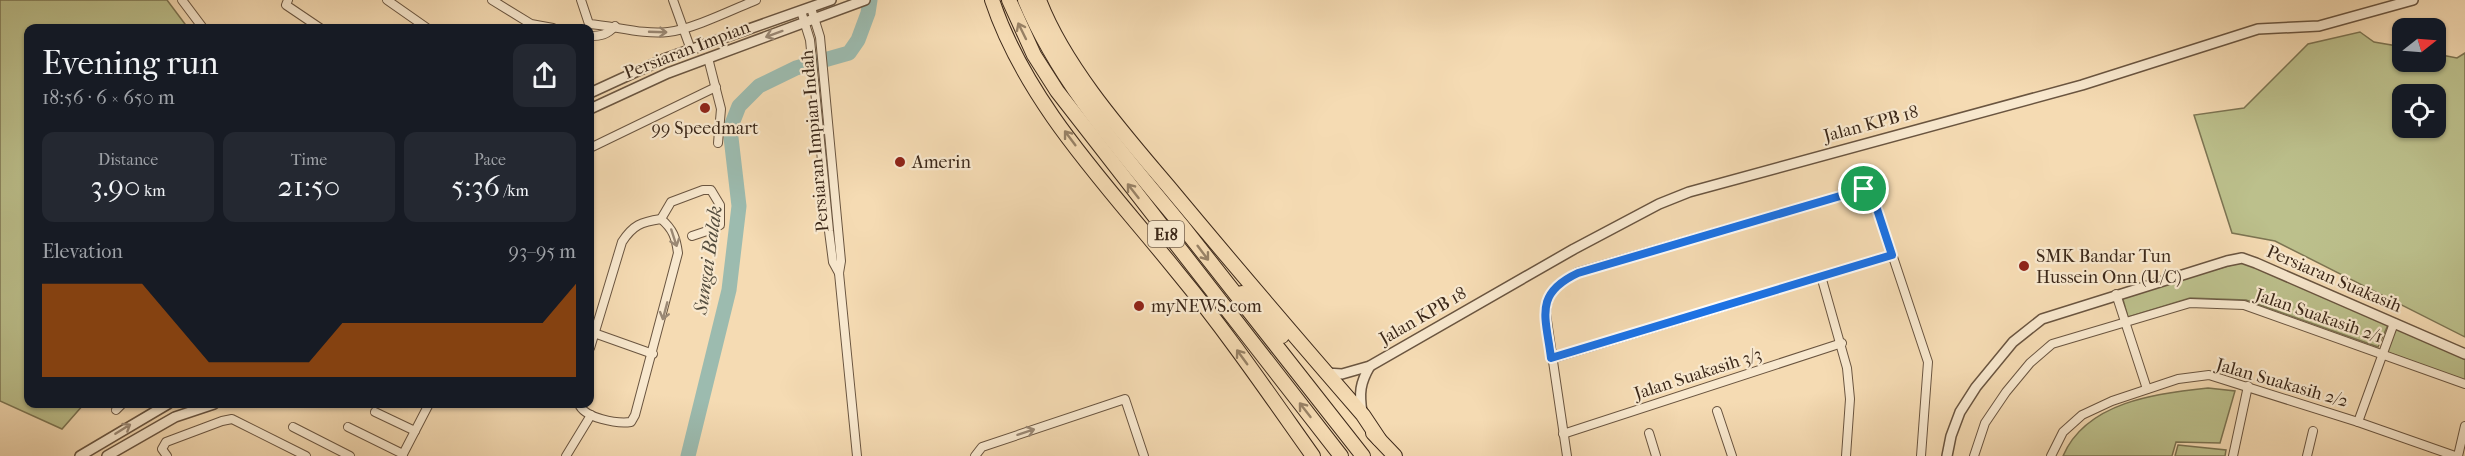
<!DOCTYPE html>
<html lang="en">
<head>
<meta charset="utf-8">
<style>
	:root { --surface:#171b24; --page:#242831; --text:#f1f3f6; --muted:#9ea1a6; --accent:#b45309 }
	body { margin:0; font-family:"IM FELL French Canon",serif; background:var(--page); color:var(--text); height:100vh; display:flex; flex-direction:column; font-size:22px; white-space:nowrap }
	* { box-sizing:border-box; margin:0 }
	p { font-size:20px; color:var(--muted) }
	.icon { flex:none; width:33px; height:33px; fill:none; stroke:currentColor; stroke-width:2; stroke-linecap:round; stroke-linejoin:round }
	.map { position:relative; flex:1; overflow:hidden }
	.sheet { position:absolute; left:24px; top:24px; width:570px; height:384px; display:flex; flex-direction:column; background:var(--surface); border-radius:12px; box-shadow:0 2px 4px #0004 }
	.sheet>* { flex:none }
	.needle { width:39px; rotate:73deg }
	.controls { position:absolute; left:2392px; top:18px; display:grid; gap:12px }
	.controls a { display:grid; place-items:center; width:54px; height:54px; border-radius:12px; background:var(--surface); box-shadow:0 2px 4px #0004; font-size:30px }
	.pin { position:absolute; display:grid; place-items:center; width:51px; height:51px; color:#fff; margin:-26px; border:3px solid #fff; border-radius:50%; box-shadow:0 2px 6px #0007 }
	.round { display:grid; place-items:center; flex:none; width:63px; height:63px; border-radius:12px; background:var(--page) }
	.head { display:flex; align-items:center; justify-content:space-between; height:102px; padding:0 18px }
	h1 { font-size:33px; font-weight:600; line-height:45px }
	.metrics { display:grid; grid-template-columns:repeat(3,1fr); gap:9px; height:102px; padding:6px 18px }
	.metrics div { display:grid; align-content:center; border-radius:12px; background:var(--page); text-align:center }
	.metrics b { font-size:30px; font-weight:600 }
	.metrics small { font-size:16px; font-weight:400 }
	.metrics p { font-size:16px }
	.chart { height:168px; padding:12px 18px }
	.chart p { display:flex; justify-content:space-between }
	.chart svg { width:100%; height:108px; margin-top:6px; fill:var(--accent); opacity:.7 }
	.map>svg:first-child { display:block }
	.green { fill:#bcc08c; stroke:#7c7452; stroke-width:1.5; fill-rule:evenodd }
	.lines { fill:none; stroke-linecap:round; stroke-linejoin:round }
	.river { stroke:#9cbbaf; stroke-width:15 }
	.minor-casing { stroke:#6a5540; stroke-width:10 }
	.tertiary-casing { stroke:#6a5540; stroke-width:12 }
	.motorway-casing { stroke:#3c2819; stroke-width:16 }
	.minor { stroke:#f8e8ce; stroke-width:8 }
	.tertiary { stroke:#f8e8ce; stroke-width:9 }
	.motorway { stroke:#f5dbb3; stroke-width:14 }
	.oneway { stroke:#988266 }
	.oneway2 { stroke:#9a8874 }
	.route-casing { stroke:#fff; stroke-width:12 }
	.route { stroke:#1a73e8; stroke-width:8 }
	.poi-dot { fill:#8f2418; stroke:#f8e8ce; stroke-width:2 }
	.labels { text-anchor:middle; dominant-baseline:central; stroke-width:4.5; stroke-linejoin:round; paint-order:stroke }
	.shield { fill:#f8e8ce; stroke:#74624f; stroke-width:1.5 }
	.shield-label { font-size:16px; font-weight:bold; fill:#3c2819 }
	.street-label { font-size:18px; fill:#3c2819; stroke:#f8e8ce }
	.poi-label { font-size:18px; fill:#3c2819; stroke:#f8e8ce; text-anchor:start }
	.water-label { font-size:20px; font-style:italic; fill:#544d3e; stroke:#f8e8ce }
</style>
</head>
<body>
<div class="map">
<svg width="2465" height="456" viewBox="0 0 2465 456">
	<rect width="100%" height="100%" fill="#f5dbb3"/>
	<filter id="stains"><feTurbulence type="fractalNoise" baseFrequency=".00333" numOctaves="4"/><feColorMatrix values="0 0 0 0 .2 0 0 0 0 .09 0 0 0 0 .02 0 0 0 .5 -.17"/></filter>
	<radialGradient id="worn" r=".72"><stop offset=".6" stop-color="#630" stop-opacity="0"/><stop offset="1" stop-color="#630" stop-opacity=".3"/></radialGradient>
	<g class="green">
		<polygon points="0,0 167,0 188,28 28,28 28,404 84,404 62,429 0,401"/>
		<path d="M2360 32 2374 42 2403 47V62H2436V54L2457 58 2465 53V337L2275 241 2232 233 2194 115 2244 108 2308 44ZM2436 94V128H2403V94Z"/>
		<polygon points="2242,262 2388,325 2378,347 2246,300 2190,298 2128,317 2122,296"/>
		<polygon points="2396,328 2465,357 2465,381 2387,352"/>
		<path d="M2208 388 2235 391 2220 443 2176 442 2172 456H2063C2086 402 2157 393 2208 388Z"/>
		<polygon points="2178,445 2226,450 2225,456 2175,456"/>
	</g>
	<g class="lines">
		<polyline class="river" points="688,456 729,290 739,206 730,129 739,106 759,86 796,68 849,53 858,40 868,13 870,0"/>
		<g class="minor-casing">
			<g id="minor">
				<polyline points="182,0 203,28"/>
				<polyline points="288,0 286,5 320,28"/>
				<polyline points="387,0 427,28"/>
				<polyline points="492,0 531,24 553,28"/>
				<path d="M581 0 589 24C615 26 643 35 668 32 691 30 734 9 756 0"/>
				<polyline points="673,0 691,50"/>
				<polyline points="811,8 820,37 841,261 839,273 857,456"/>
				<polyline points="801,11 810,40 829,231 833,262 839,273"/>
				<path d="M590 36C601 36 607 35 615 26"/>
				<polyline points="708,58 721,109 718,143"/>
				<polyline points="590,148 716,87"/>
				<polyline points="661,219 671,202 703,190 711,190 720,205 720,225 713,229 692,236"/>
				<polyline points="1821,276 1847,368 1850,399 1846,456"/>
				<polyline points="2116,294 2147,389"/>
				<polyline points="594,333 653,354"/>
				<polyline points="1551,359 1892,255"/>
				<path d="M579 404C584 418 617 424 631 422L635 415 678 253C676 238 673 229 661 219 641 222 633 225 622 242L590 348"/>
				<polyline points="116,410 122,404"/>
				<polyline points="1717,411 1732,456"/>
				<polyline points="375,412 415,431"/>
				<polyline points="2358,422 2394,323"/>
				<polyline points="293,427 350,456"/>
				<polyline points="348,427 403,454"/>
				<polyline points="1649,433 1656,456"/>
				<polyline points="1563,434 1842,343"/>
				<polyline points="167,456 162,449 166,442 222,421 232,419 306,456"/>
				<polyline points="402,456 429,404"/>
				<polyline points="566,456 591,415"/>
				<polyline points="975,456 982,447 1125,399 1144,456"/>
				<path d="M1567 456 1546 314C1546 292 1559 282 1578 272L1864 189 1870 192 1874 200 1928 362 1921 456"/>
				<polyline points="1974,456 1985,423 2006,392 2030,363 2052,344 2190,303 2244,305 2465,384"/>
				<polyline points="2051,456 2063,432 2082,415 2112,401 2178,379 2209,375 2358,422 2455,456"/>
				<polyline points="2233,456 2248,386"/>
				<polyline points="2307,456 2313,431"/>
				<polyline points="2458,456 2465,426"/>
			</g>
		</g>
		<g class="tertiary-casing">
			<g id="tertiary">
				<polyline points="590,93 664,59 831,0"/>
				<polyline points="590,109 668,73 865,0"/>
				<polyline points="1326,373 1342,374 1370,366 1574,249 1659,204 1689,192 2082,85 2258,29 2319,26 2413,0"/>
				<path d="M1362 412C1359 393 1360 383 1370 366"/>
				<polyline points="80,456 168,404"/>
				<polyline points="107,456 175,417 214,404"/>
				<polyline points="1947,456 1951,436 1960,412 1976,387 2013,342 2042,319 2227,261 2242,258 2256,263 2465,354"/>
			</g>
		</g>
		<g class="motorway-casing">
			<g id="motorway">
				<path d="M992 0C1027 105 1110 188 1178 273 1226 331 1269 394 1313 456"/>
				<polyline points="1009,0 1034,55 1057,91 1341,456"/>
				<path d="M1025 0C1060 85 1126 157 1183 227 1243 303 1303 380 1363 456"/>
				<path d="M1039 0C1064 66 1123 133 1168 186 1232 263 1297 339 1363 415L1379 439"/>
				<polyline points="1242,293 1282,336"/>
				<polyline points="1373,433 1395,456"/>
			</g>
		</g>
		<use href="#minor" class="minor"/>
		<use href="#tertiary" class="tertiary"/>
		<use href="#motorway" class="motorway"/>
	</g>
	<defs><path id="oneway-shaft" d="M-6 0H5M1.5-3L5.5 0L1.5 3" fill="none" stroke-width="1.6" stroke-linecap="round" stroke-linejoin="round" transform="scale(1.5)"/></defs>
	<g class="oneway">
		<use href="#oneway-shaft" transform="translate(1022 31) rotate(-116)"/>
		<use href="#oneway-shaft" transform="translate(1070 138) rotate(-127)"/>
		<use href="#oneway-shaft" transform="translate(1133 191) rotate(-128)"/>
		<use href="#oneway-shaft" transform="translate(1203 253) rotate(53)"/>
		<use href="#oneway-shaft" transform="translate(1242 357) rotate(-126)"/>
		<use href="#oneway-shaft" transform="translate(1305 410) rotate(-128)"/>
	</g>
	<g class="oneway2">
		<use href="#oneway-shaft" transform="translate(658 32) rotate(2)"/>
		<use href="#oneway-shaft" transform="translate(774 34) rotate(160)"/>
		<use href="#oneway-shaft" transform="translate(674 238) rotate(72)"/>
		<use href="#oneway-shaft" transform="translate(665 311) rotate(105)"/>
		<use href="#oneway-shaft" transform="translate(123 429) rotate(-32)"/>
		<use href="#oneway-shaft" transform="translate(1026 432) rotate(-18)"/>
	</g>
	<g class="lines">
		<g class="route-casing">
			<path id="route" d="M1864 189 1870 192 1874 200 1892 255 1551 358C1546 317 1533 294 1578 273Z"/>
		</g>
		<use href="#route" class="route"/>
	</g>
	<g class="poi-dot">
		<circle cx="705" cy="108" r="6"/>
		<circle cx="900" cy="162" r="6"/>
		<circle cx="2024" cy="266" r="6"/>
		<circle cx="1139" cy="306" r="6"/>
	</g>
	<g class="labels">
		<rect class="shield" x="1148" y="221" width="36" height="26" rx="4.5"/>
		<g class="shield-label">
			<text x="1166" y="234">E18</text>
		</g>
		<g class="street-label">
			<text transform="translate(687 50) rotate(-21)">Persiaran Impian</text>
			<text transform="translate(1871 124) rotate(-15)">Jalan KPB 18</text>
			<text transform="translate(815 141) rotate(-95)">Persiaran Impian Indah</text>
			<text transform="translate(2334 279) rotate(23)">Persiaran Suakasih</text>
			<text transform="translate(1423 316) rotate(-30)">Jalan KPB 18</text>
			<text transform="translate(2319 316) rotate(19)">Jalan Suakasih 2/1</text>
			<text transform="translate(1698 374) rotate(-18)">Jalan Suakasih 3/3</text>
			<text transform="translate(2282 383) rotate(16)">Jalan Suakasih 2/2</text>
		</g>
		<g class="poi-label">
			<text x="705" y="128" text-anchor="middle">99 Speedmart</text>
			<text x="912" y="162">Amerin</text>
			<text x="2036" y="256">SMK Bandar Tun<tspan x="2036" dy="21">Hussein Onn (U/C)</tspan></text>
			<text x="1151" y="306">myNEWS.com</text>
		</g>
		<g class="water-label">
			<text transform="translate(708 260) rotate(-82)">Sungai Balak</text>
		</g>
	</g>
	<rect width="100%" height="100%" filter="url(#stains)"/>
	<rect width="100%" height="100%" fill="url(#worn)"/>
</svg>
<div class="controls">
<a><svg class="needle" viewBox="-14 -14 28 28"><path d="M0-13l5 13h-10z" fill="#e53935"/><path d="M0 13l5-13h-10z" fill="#9ea1a6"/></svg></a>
<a><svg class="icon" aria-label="locate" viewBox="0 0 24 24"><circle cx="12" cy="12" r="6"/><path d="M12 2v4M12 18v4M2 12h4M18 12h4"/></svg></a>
</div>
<div class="pin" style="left:1864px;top:189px;background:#1e9e55"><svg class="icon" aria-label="arrive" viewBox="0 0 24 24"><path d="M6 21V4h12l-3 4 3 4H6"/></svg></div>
<section class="sheet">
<div class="head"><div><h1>Evening run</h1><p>18:56 · 6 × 650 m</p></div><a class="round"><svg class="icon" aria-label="share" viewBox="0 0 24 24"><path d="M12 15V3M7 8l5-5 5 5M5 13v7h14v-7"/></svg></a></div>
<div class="metrics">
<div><p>Distance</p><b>3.90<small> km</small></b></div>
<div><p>Time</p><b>21:50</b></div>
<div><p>Pace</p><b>5:36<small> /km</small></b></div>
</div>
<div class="chart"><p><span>Elevation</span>93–95 m</p>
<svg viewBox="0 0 160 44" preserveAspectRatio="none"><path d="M0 44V6L10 6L20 6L30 6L40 22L50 38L60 38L70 38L80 38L90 22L100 22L110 22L120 22L130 22L140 22L150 22L160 6V44z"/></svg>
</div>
</section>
</div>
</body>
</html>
